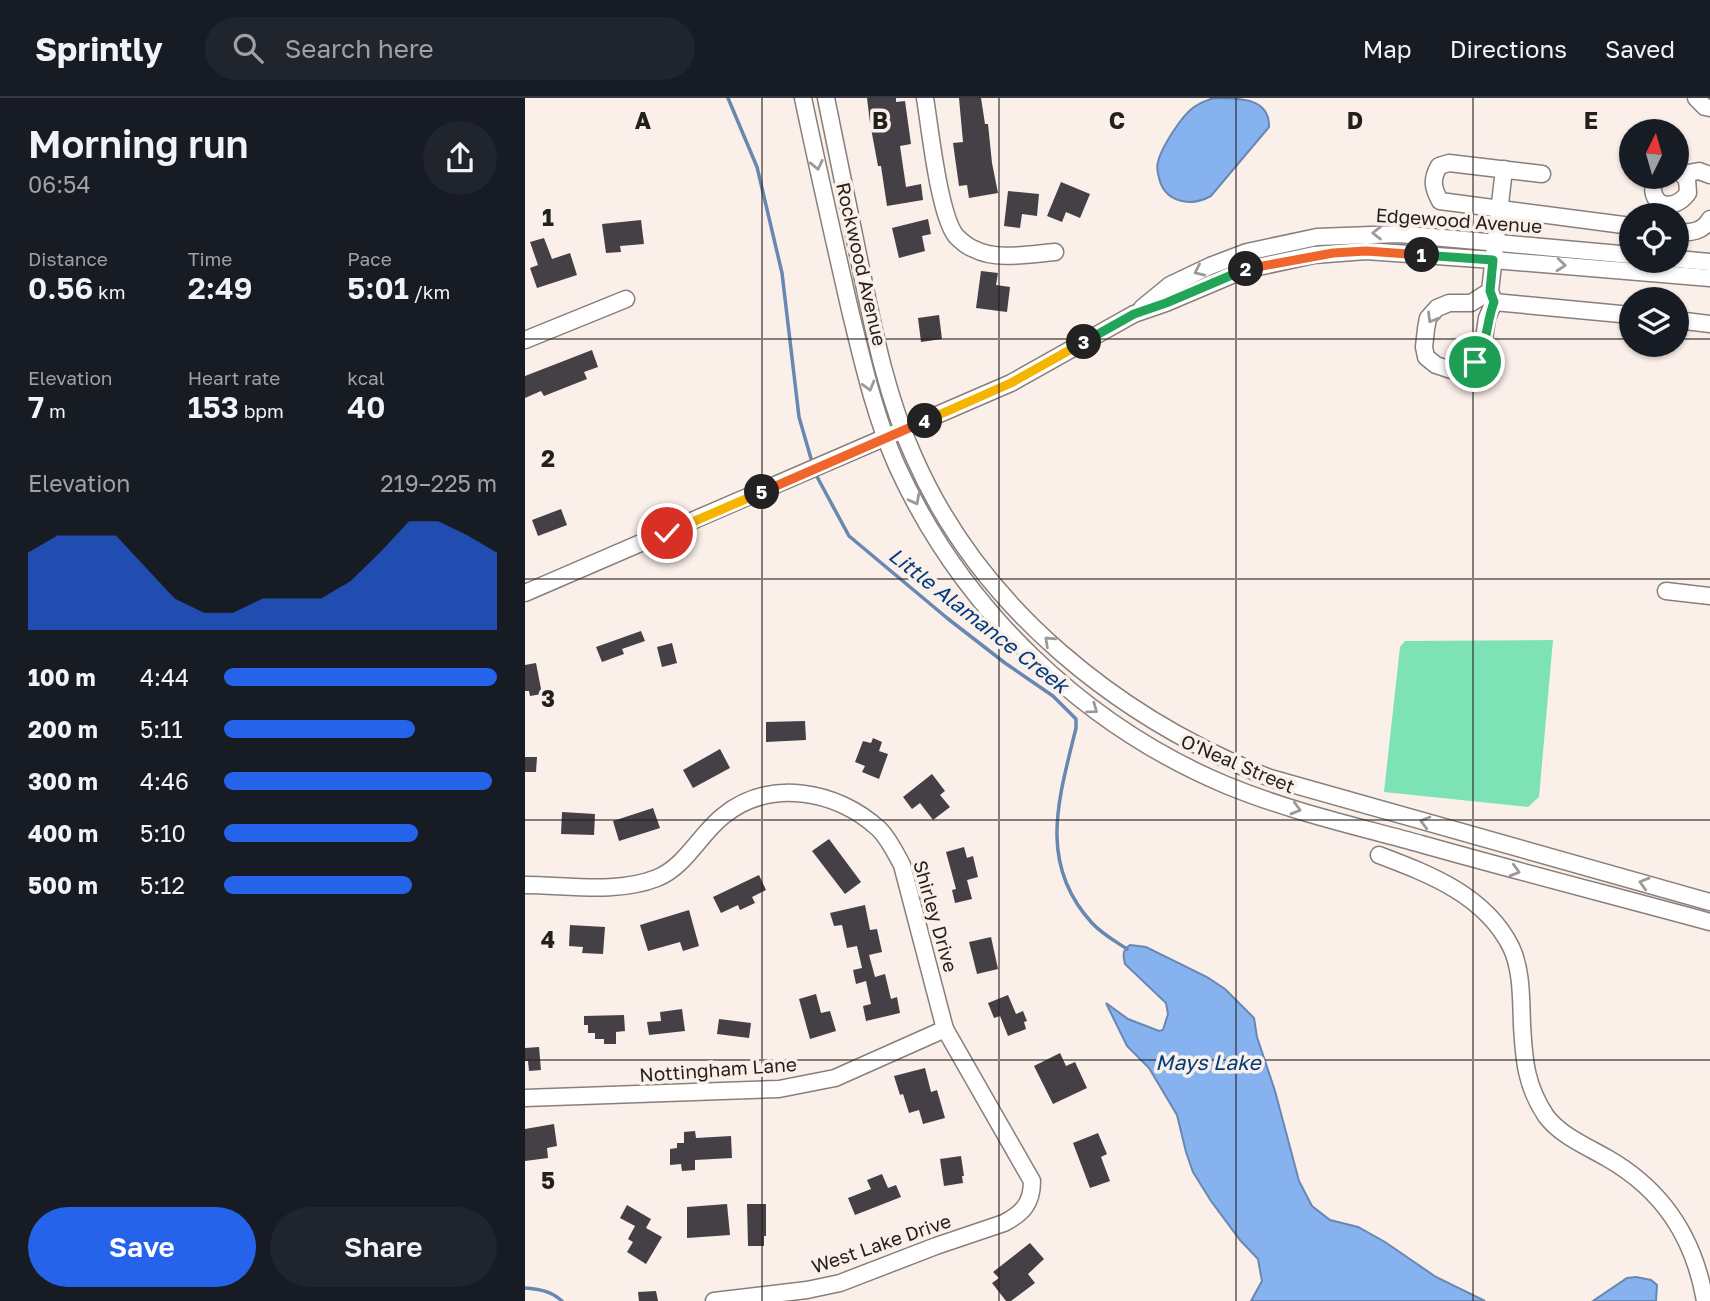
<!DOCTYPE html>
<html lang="en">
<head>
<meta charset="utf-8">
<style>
	:root { --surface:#171b24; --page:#20242c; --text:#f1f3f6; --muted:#9ea1a6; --line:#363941; --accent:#2563eb }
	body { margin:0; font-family:"Golos Text",sans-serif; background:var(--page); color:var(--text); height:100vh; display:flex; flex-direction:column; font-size:26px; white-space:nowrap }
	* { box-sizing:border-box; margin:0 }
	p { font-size:23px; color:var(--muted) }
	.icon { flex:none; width:38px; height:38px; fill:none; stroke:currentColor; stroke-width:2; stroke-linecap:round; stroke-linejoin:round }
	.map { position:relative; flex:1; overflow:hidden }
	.sheet { display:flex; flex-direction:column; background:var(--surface); width:525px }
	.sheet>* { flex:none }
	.needle { width:46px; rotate:5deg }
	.buttons { position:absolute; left:1094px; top:21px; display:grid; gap:14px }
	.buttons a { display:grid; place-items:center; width:70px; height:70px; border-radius:50%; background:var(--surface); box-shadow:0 2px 5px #0004; font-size:35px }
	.pin { position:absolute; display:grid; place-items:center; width:60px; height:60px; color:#fff; margin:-30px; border:4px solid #fff; border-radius:50%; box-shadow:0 2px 7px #0007 }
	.km { position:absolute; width:35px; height:35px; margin:-18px; border-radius:50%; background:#222; color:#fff; font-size:19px; line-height:35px; text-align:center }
	.round { display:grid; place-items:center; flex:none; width:74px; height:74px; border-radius:37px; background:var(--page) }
	.head { display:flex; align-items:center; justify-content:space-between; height:119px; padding:0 28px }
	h1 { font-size:38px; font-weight:600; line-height:52px }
	.stats { display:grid; grid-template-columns:repeat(3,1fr); gap:10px; height:119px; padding:7px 28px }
	.stats div { display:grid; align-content:center }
	.stats b { font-size:30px; font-weight:600 }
	.stats small { font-size:19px; font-weight:400 }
	.stats p { font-size:19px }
	.chart { height:196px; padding:14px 28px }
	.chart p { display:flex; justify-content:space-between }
	.chart svg { width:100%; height:126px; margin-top:7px; fill:var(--accent); opacity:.7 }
	.cta { display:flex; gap:14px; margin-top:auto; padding:14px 28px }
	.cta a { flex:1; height:80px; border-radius:42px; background:var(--accent); color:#fff; font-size:28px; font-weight:600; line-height:80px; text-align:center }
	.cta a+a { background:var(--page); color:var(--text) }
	ul { padding:0 28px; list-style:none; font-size:23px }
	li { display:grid; grid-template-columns:112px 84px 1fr; align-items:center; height:52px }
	li i { height:18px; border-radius:9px; background:var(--accent) }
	header { display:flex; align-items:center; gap:42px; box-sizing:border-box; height:98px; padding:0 35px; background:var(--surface); border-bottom:2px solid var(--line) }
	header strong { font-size:33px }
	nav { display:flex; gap:38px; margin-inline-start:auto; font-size:24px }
	.search { width:490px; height:63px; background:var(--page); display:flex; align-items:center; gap:18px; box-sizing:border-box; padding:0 24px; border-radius:38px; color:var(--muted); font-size:26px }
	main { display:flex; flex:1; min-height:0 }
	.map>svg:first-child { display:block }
	.green { fill:#7ee2b7 }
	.water { fill:#86b3f0; stroke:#6887b1; stroke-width:2 }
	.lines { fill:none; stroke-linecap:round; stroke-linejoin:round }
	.stream { stroke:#6887b1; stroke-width:3.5 }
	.building { fill:#453f46 }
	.minor-casing { stroke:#897f7a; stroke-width:19 }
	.minor { stroke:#fff; stroke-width:16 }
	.oneway { stroke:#9c9a99 }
	.split-1-casing { stroke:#fff; stroke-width:14 }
	.split-2-casing { stroke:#fff; stroke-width:14 }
	.split-3-casing { stroke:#fff; stroke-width:14 }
	.split-4-casing { stroke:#fff; stroke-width:14 }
	.split-5-casing { stroke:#fff; stroke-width:14 }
	.split-6-casing { stroke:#fff; stroke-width:14 }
	.split-1 { stroke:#22a559; stroke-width:9 }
	.split-2 { stroke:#f0652b; stroke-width:9 }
	.split-3 { stroke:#22a559; stroke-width:9 }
	.split-4 { stroke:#f5b400; stroke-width:9 }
	.split-5 { stroke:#f0652b; stroke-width:9 }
	.split-6 { stroke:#f5b400; stroke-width:9 }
	.grid { fill:none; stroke:#231f1d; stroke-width:2; stroke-opacity:0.55 }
	.labels { text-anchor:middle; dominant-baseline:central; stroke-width:7; stroke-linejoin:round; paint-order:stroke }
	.street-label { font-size:19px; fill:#231f1d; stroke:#faefe9 }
	.water-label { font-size:21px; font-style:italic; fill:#003c7e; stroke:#faefe9 }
	.grid-label { font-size:23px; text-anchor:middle; font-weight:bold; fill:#231f1d; stroke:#faefe9; stroke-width:7; stroke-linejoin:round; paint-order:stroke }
</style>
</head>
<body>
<header>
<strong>Sprintly</strong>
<div class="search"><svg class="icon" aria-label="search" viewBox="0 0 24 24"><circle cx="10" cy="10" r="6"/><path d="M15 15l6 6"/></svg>Search here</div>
<nav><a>Map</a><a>Directions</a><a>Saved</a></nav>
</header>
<main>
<section class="sheet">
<div class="head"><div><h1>Morning run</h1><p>06:54</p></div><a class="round"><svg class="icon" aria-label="share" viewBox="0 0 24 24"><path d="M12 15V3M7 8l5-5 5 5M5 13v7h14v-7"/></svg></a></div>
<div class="stats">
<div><p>Distance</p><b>0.56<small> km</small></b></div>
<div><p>Time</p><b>2:49</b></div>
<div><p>Pace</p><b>5:01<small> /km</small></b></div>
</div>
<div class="stats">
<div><p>Elevation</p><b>7<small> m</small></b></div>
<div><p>Heart rate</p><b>153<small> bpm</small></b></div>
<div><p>kcal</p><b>40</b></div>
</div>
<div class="chart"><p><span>Elevation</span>219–225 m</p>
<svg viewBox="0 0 160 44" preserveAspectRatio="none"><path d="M0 44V17L10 11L20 11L30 11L40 22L50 33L60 38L70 38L80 33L90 33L100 33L110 27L120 17L130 6L140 6L150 11L160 17V44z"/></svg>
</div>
<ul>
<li><b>100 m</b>4:44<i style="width:100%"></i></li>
<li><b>200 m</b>5:11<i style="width:70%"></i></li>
<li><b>300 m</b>4:46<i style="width:98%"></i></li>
<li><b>400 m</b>5:10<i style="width:71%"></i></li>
<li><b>500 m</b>5:12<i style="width:69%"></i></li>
</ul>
<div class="cta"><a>Save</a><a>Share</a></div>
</section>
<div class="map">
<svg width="1185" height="1203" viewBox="0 0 1185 1203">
	<rect width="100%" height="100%" fill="#faefe9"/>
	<polygon class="green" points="1028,542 1014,699 1003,709 859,694 875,549 880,543"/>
	<g class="water">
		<path d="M689 0C715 0 745 0 744 29L686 98C666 109 640 105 634 80 633 75 631 69 633 64 636 50 657 17 669 9 675 5 682 2 689 0Z"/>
		<path d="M605 847 621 849 682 879 700 891 729 920 732 939 750 993 774 1083 787 1108 805 1122 833 1129 860 1144 911 1179 960 1203H726L737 1183 733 1161 715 1142 686 1103 668 1074 661 1054 652 1017 624 970 602 948 581 905 603 921 634 933 638 932 643 916 641 905 600 866C598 858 597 852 605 847Z"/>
		<polygon points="1111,1179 1126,1182 1132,1187 1131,1203 1068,1203 1102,1180"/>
	</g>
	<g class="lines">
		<g class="stream">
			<polyline points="203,0 232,69 257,175 274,319 287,364"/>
			<path d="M290 375 324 438 422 520 480 565 528 598 551 621V630C534 700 512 765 567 825 577 836 590 843 602 851"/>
			<path d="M0 1190C14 1191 26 1193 37 1203"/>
		</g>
	</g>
	<g class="building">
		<polygon points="342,0 371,0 371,4 380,3 386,46 375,48 381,89 396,86 398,102 362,108 356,68 353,68 345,25"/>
		<polygon points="434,0 456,0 460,26 463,26 467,65 473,95 444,100 442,87 434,88 428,45 438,44"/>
		<polygon points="536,84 565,96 555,120 541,114 537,124 522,118"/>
		<polygon points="483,93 514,96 512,118 497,116 495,130 479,128"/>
		<polygon points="403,121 406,136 397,138 400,153 374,160 367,130"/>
		<polygon points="116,122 119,146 95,148 96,154 81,155 77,126"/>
		<polygon points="19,140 27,161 45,155 52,177 12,190 5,170 13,167 5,144"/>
		<polygon points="456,173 473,175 471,187 485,189 482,214 451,210"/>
		<polygon points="414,217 417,241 396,244 393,220"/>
		<polygon points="67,252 73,269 59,274 62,281 19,298 16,293 0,300 0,278"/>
		<polygon points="36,411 42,427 13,438 7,422"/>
		<polygon points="116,533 120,543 97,551 99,556 77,564 71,549"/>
		<polygon points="147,545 152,565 137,569 132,549"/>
		<polygon points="11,565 17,596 5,598 4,593 0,593 0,567"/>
		<polygon points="280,623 281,642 241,644 241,624"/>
		<polygon points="348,640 357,644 354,653 363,656 354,681 337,674 340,668 330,664 338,643 346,645"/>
		<polygon points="195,651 205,670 168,690 158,672"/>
		<polygon points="0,659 12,659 11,674 0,674"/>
		<polygon points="407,676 420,693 415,697 425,709 408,722 395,705 387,711 378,699"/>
		<polygon points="128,710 135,730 94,743 88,723"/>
		<polygon points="37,714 70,716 69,737 36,736"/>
		<polygon points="304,741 336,784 320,796 287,753"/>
		<polygon points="439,749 442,760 448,758 453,779 442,782 447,801 430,805 427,792 431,791 421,754"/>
		<polygon points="234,777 241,792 227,799 230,805 215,812 213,807 196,815 188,799"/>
		<polygon points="340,807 345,832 352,831 357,854 344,857 350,879 360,876 366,901 372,899 375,915 341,923 338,908 346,906 341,883 331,886 328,872 337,870 332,848 322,850 317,827 309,828 305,815"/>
		<polygon points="164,812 174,848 158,853 155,844 123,853 115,827"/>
		<polygon points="45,827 80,829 78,856 57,855 58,849 44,848"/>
		<polygon points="466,839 473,871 452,876 444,844"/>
		<polygon points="291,896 296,915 305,913 311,933 285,941 274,901"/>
		<polygon points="483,897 491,916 498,913 502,923 499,924 501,931 483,938 475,918 469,920 463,905"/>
		<polygon points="157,911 160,933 124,937 122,924 136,923 135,914"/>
		<polygon points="99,917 100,933 91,934 91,946 79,946 79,941 70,941 70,935 63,935 63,927 59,927 59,918"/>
		<polygon points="194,921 226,925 224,940 192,936"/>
		<polygon points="14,949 16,972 4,973 3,963 0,963 0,950"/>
		<polygon points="535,955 541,968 550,964 562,990 528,1006 509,968"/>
		<polygon points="400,970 406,994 412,992 420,1020 398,1026 394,1012 384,1015 378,996 375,997 369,978"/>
		<polygon points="29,1026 32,1048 22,1050 23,1060 0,1063 0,1031"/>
		<polygon points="170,1033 171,1040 206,1038 207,1060 170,1062 170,1072 157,1073 156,1066 145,1067 145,1051 152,1050 152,1045 159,1045 159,1034"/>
		<polygon points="573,1035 582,1056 576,1059 585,1083 565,1090 548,1045"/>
		<polygon points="436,1058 439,1078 437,1078 438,1085 419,1088 415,1061"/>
		<polygon points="357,1076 363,1090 371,1087 376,1099 330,1117 323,1100 346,1091 342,1082"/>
		<polygon points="202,1106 205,1137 162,1140 162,1109"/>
		<polygon points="222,1106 241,1106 241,1138 239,1138 239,1148 223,1148"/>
		<polygon points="102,1107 126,1121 121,1130 137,1139 121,1166 102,1154 108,1144 103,1141 110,1128 95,1120"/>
		<polygon points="505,1145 519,1161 503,1176 510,1185 486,1203 481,1203 467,1185 474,1180 468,1174"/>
		<polygon points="131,1193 133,1203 114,1203 113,1194"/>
	</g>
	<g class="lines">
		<g class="minor-casing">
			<g id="minor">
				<path d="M278 0C293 71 309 142 325 212 338 265 350 319 372 368 437 511 558 627 701 687 764 713 831 728 896 746 992 773 1089 798 1185 824"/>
				<path d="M301 0C313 57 324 114 336 171 349 234 362 300 389 359 455 510 594 621 745 680L1185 804"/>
				<path d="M400 0C405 30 414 117 431 138 435 142 443 149 449 151 471 163 505 156 530 154"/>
				<polyline points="1171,0 1180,9 1185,10"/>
				<path d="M1017 76 924 65 914 68C906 82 908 90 915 103L1106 128"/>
				<polyline points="1158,76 1174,73 1185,77"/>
				<path d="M1130 81C1121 106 1147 117 1163 95L1162 81 1152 72"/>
				<path d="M1152 134C1165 135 1178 134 1185 121"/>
				<polyline points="1152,161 1185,164"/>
				<polyline points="965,193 946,205 924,205 912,210 903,220 901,231 899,249 901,259 911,267 926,272 941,271 950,264 957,254 962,220 969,204 965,193 979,71"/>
				<polyline points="969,204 1106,217"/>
				<polyline points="617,210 645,187 685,168 722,154 792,139 874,136 1106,157"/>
				<polyline points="1152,222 1185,226"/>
				<polyline points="0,242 101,201"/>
				<polyline points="1141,493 1185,498"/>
				<polyline points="0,495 486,285 609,216 641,205 719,172 789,157 841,153 968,162 1185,180"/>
				<path d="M854 757C904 776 960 797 986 849 997 872 996 902 997 927 999 963 1001 988 1021 1018 1036 1038 1061 1048 1082 1060 1138 1092 1169 1139 1180 1203"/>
				<path d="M0 787C42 787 92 796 132 780 160 769 175 736 198 718 245 680 311 692 354 731 364 741 370 754 377 767L420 931 507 1083C507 1105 498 1115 479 1125L411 1148 315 1185 282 1192 189 1203"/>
				<polyline points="0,1000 254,991 310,980 420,931"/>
			</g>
		</g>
		<use href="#minor" class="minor"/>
	</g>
	<defs><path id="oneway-chevron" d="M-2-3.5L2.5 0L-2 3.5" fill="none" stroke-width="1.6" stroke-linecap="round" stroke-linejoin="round" transform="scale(1.75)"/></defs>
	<g class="oneway">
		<use href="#oneway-chevron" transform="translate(292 67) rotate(78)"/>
		<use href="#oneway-chevron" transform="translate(852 135) rotate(180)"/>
		<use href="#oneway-chevron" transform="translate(1036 167) rotate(5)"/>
		<use href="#oneway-chevron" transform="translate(674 173) rotate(155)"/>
		<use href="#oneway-chevron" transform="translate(907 220) rotate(121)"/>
		<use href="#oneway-chevron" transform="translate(344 288) rotate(74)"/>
		<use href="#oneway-chevron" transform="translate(390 402) rotate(62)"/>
		<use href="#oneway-chevron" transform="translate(524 543) rotate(-137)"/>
		<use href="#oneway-chevron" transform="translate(568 611) rotate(36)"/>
		<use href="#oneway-chevron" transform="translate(771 711) rotate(16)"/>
		<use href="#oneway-chevron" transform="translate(900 724) rotate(-165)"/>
		<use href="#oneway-chevron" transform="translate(990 773) rotate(16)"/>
		<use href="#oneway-chevron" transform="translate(1119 785) rotate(-164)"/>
	</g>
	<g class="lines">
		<g class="split-1-casing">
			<path id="split-1" d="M897 157 968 162 965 193 969 204C961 225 963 246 950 264"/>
		</g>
		<g class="split-2-casing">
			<polyline id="split-2" points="721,171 808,155 841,153 897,157"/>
		</g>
		<g class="split-3-casing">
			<polyline id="split-3" points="559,244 609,216 641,205 721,171"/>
		</g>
		<g class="split-4-casing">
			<polyline id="split-4" points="400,323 486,285 559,244"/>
		</g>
		<g class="split-5-casing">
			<polyline id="split-5" points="237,394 400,323"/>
		</g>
		<g class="split-6-casing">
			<polyline id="split-6" points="142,435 237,394"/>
		</g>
		<use href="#split-1" class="split-1"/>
		<use href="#split-2" class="split-2"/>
		<use href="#split-3" class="split-3"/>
		<use href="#split-4" class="split-4"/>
		<use href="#split-5" class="split-5"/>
		<use href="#split-6" class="split-6"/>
	</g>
	<path class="grid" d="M237 0V1203M474 0V1203M711 0V1203M948 0V1203M0 241H1106M1152 241H1185M0 481H1185M0 722H1185M0 962H1185"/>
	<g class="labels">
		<g class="street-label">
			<text transform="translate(934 122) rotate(4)">Edgewood Avenue</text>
			<text transform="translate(337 166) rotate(77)">Rockwood Avenue</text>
			<text transform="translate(713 665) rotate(23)">O'Neal Street</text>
			<text transform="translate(411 818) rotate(74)">Shirley Drive</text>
			<text transform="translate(193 971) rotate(-4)">Nottingham Lane</text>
			<text transform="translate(356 1145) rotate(-19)">West Lake Drive</text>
		</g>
		<g class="water-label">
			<text transform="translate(454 522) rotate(38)">Little Alamance Creek</text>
			<text x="683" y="964">Mays Lake</text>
		</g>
	</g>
	<g class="grid-label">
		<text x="118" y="31">A</text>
		<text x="355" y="31">B</text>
		<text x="592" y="31">C</text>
		<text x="830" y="31">D</text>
		<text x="1066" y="31">E</text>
		<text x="23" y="128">1</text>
		<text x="23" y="369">2</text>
		<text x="23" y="609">3</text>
		<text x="23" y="850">4</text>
		<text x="23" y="1091">5</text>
	</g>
</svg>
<div class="buttons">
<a><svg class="needle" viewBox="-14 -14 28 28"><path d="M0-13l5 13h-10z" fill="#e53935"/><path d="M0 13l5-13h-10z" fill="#9ea1a6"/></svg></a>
<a><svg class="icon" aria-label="locate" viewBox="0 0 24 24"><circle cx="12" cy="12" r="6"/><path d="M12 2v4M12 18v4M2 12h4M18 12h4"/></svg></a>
<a><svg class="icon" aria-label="layers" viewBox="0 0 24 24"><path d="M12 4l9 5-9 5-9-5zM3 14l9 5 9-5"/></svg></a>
</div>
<div class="pin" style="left:950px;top:264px;background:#1e9e55"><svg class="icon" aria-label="arrive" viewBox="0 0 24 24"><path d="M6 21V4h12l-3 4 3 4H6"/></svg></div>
<div class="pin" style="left:142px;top:435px;background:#d93025"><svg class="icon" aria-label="check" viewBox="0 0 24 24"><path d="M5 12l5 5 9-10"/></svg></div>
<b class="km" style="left:897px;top:157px">1</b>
<b class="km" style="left:721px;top:171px">2</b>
<b class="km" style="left:559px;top:244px">3</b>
<b class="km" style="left:400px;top:323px">4</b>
<b class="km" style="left:237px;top:394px">5</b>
</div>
</main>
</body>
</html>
